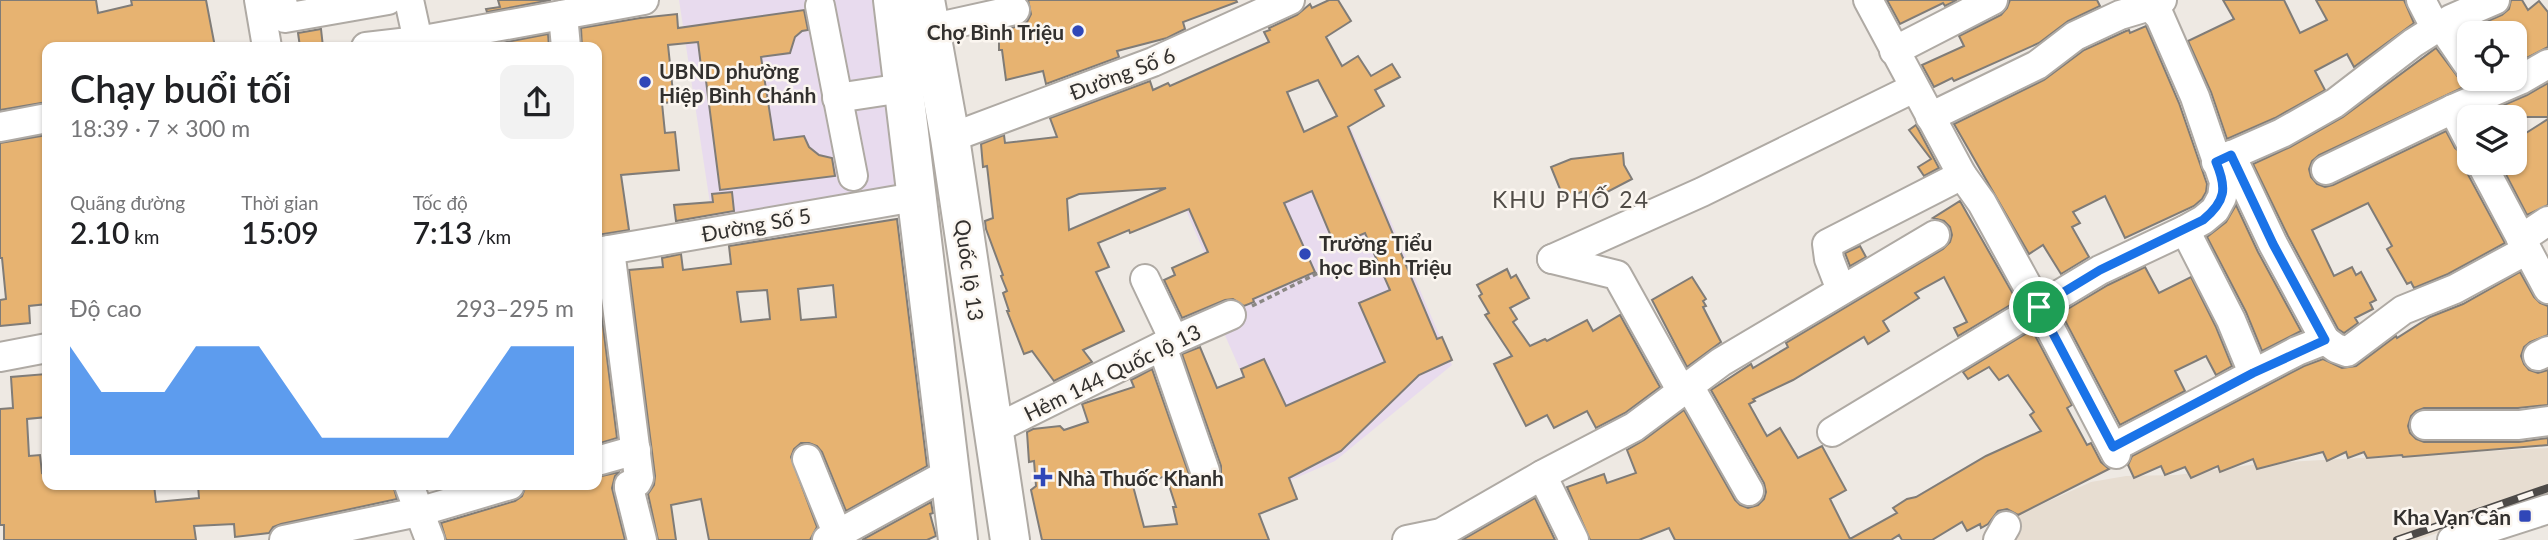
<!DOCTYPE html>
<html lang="vi">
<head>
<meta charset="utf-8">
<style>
	:root { --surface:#fff; --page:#f2f2f2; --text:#202124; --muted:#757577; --accent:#1a73e8 }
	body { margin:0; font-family:Lato,sans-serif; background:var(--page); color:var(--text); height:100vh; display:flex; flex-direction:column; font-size:26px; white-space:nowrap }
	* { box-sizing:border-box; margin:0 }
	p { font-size:23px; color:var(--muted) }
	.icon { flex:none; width:38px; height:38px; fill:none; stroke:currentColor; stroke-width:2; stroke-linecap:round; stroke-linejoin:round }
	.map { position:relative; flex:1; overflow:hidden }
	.panel { position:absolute; left:42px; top:42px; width:560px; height:448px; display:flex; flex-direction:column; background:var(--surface); border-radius:14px; box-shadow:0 2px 5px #0004 }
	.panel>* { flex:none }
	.buttons { position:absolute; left:2457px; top:21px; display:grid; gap:14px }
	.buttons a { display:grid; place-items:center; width:70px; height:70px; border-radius:14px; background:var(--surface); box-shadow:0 2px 5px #0004; font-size:35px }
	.pin { position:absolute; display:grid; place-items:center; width:60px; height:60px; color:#fff; margin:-30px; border:4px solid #fff; border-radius:50%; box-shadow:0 2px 7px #0007 }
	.round { display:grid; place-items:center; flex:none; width:74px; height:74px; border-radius:14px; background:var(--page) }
	.overview { display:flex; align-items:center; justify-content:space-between; height:119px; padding:0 28px }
	h1 { font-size:38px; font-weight:600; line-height:52px }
	.figures { display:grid; grid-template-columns:repeat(3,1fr); gap:10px; height:119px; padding:7px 28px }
	.figures div { display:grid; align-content:center }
	.figures b { font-size:30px; font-weight:600 }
	.figures small { font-size:19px; font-weight:400 }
	.figures p { font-size:19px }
	.chart { height:196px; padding:14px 28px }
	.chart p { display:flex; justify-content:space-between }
	.chart svg { width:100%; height:126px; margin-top:7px; fill:var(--accent); opacity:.7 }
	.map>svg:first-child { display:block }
	.built { fill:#e7ddd1 }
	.education { fill:#e8dbee }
	.building { fill:#e7b371; stroke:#807c77; stroke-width:2; fill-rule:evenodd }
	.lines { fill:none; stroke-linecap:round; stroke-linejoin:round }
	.minor-casing { stroke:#afaaa4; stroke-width:32 }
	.highway-casing { stroke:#afaaa4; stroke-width:42 }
	.path { stroke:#8b8884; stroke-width:3.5; stroke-dasharray:5 3.5; stroke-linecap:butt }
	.minor { stroke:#fff; stroke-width:28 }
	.highway { stroke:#fff; stroke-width:38 }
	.rail-casing { stroke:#4d4a48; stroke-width:8 }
	.rail { stroke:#fbf6f0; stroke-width:5; stroke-dasharray:16; stroke-linecap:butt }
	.route-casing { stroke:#fff; stroke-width:14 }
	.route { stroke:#1a73e8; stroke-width:9 }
	.poi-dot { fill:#3047b8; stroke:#fbf6f0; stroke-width:2.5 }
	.labels { text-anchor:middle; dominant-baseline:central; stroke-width:5; stroke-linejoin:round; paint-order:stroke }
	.poi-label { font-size:21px; font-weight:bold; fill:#32302e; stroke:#fbf6f0; text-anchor:start }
	.street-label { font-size:21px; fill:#32302e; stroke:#fbf6f0 }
	.neighbourhood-label { font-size:23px; letter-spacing:2px; fill:#4f4b46; stroke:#fbf6f0 }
</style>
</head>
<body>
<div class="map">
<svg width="2548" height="540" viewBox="0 0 2548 540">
	<rect width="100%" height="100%" fill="#eee9e3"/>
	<polygon class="built" points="2548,448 2548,495 2417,540 2003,540 2016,516 2091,482 2126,476 2177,475 2265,463"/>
	<g class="education">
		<polygon points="679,0 872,0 896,194 713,223"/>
		<polygon points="1351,128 1452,365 1335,461 1289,481 1220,324 1232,318 1180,196"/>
	</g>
	<g class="building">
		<polygon points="0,0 96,0 98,13 132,5 131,0 206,0 215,47 47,47 47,60 44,60 47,102 0,110"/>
		<polygon points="498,0 551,0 487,12 486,9 500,7"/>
		<polygon points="1028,0 1236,0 1237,2 1183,22 1185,29 1167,38 1117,51 1119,57 1046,84 1043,71 1006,80 1002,50 999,50 999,31 1019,26 1027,22 1031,14"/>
		<path d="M1329 0H1338L1351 21 1326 37 1342 66 1358 56 1371 76 1392 64 1400 77 1375 90 1384 106 1348 127 1437 339 1442 337 1452 360 1419 375 1341 451 1289 478 1297 499 1259 514 1269 540H1042L1031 490 1036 486 1034 461 1029 462 1027 432 1033 429 1060 426 1064 430 1088 422 1082 404 1134 387 1131 380 1152 369 1190 477 1195 484 1201 487 1211 486 1217 482 1221 475V466L1182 354 1200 347 1217 388 1244 377 1241 369 1264 359 1286 406 1385 362 1359 303 1390 290 1365 233 1335 246 1312 191 1284 203 1315 272 1253 299 1254 302 1244 306 1233 299 1225 300 1182 318 1164 280 1175 275 1172 268 1208 252 1189 209 1130 233 1129 230 1098 243 1109 267 1096 272 1124 331 1083 350 1092 362 1054 381 1032 351 1024 354 1007 311H1009L1003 293 1007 291 1001 276 1003 275 986 229 985 221 993 218 987 166 983 167 981 144 1004 135 1005 143 1057 137 1050 118 1150 81 1153 90 1168 83 1170 86 1269 42 1264 32 1270 30 1269 28 1297 15 1310 4 1312 8ZM1318 80 1337 116 1304 132 1287 92ZM1166 188 1069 230 1067 199 1079 194ZM1166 476 1176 507H1173L1177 524 1144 527 1133 486Z"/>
		<polygon points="1887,0 1957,0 1945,6 1943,3 1900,24"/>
		<polygon points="2010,0 2097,0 2100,6 2068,21 2039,43 1954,81 1952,78 1934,87 1922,65 1964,46 1959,36 2001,15 2007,8"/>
		<polygon points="2223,0 2284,0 2300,33 2327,20 2316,0 2404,0 2414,23 2354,67 2347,54 2315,71 2325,90 2275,118 2227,139 2211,92 2188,41 2234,19"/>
		<polygon points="2511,0 2522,0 2528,10 2539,1 2548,12 2548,47 2515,64 2515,33 2469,33 2469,37 2465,31 2502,15 2509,9"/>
		<polygon points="804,10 808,30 802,31 795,37 790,53 761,57 774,140 804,136 809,147 819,155 832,158 835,176 720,190 704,65 701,66 698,42 668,45 674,102 662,103 665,133 675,132 679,170 621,175 629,230 597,235 597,47 582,47 581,28 640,18 677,14 678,28"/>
		<polygon points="2146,26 2179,103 2207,184 2206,192 2202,199 2194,206 2125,238 2105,196 2073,212 2080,223 2072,227 2089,257 2061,274 2043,245 2029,254 1954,124 2044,80 2084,50 2126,31 2129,30 2130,33"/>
		<polygon points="321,29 323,47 300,47 298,33"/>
		<polygon points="548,34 549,47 491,47 491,45"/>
		<polygon points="2436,48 2461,81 2471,82 2481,79 2319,155 2312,161 2309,169 2311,177 2317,184 2325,187 2333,185 2446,131 2455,148 2466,156 2464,163 2466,171 2505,243 2448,274 2414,288 2411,282 2407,284 2387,249 2392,246 2368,203 2312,230 2334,276 2352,267 2356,275 2361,272 2376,300 2370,303 2373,309 2355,318 2358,323 2344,333 2338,329 2288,236 2253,164 2290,147 2343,117"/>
		<polygon points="2548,83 2548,117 2476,117 2527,95"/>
		<polygon points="2548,119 2548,205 2527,215 2500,163 2515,163 2515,140"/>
		<polygon points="1916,125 1939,168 1924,176 1918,167 1931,159 1909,130"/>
		<polygon points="47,135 47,304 29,306 30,323 0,326 0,300 6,299 2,258 0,258 0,143"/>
		<polygon points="1623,153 1624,165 1632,179 1592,200 1586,190 1564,199 1551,167 1571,159"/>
		<polygon points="732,192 734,211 676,221 674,205 713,202 712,194"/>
		<polygon points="1960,201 2017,301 1958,336 1954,328 1967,322 1944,277 1915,293 1919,298 1883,321 1889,331 1868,344 1864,337 1793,380 1753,399 1755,401 1749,404 1764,431 1767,436 1780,428 1798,458 1822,446 1846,490 1830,499 1850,539 1897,513 1893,508 1907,499 1916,497 1986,456 2041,431 2030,415 2034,412 2008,375 1999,380 1989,367 1968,379 1963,372 2032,330 2072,405 2067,408 2087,445 2091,443 2101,462 2109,469 2018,515 2007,509 1998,511 1988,524 1981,528 1980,524 1967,531 1962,522 1932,540 1902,540 1899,535 1891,540 1675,540 1669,528 1639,540 1590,540 1567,487 1604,474 1607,483 1636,473 1627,450 1644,440 1684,410 1735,500 1740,505 1748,508 1758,505 1764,499 1766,492 1764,483 1711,390 1751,364 1753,368 1788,347 1786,343 1943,249 1950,242 1952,235 1950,227 1944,221 1933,218"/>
		<polygon points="2236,205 2258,252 2301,331 2262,351 2246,312 2207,237 2226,222"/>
		<path d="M897 219 927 466 846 511 822 452 817 446 809 443H801L794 449 791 457 817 527 810 540H709L701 499 671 505 676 540H658L648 494 654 485 655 476 629 270 663 267 662 258 681 254 683 270 731 264 729 246ZM833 285 836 317 801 320 798 289ZM767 290 770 319 741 322 737 292Z"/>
		<polygon points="1860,246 1866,257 1850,266 1845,253"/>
		<polygon points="2145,267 2159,293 2191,277 2216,327 2232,366 2216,375 2206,356 2175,371 2185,391 2120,425 2061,313 2108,285"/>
		<polygon points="1507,269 1511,278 1516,275 1529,298 1510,308 1517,319 1513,322 1530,346 1545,339 1547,341 1587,320 1593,331 1620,315 1660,387 1625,413 1596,428 1587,411 1554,428 1547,415 1526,426 1494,364 1512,356 1485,315 1489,313 1479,296 1482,294 1477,285"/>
		<polygon points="2520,272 2534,297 2540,303 2548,306 2548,335 2530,342 2524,347 2521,356 2524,364 2529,370 2538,373 2548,370 2548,405 2518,408 2424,408 2416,411 2411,416 2408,426 2410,433 2416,439 2424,442 2519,442 2548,438 2548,445 2403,457 2402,455 2367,458 2364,452 2348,458 2346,452 2327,461 2323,452 2257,469 2253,459 2220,472 2218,466 2191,478 2185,467 2165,475 2161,466 2134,478 2128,465 2132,456 2304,366 2323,359 2342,368 2356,366 2396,336 2397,338 2430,317 2463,304"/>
		<polygon points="1692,277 1706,299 1703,301 1706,306 1703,307 1721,342 1687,367 1652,300"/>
		<polygon points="597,278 617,438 597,444"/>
		<polygon points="46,374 47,417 27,419 29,456 40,455 42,473 47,472 47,485 154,485 156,502 199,498 198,485 393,485 397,499 281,524 273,527 269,533 235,537 234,524 194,526 196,540 4,540 4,525 0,525 0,409 13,408 11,377"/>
		<polygon points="620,472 615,476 612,488 625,540 446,540 441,523 515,501 522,496 526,485 597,485 597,477"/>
		<polygon points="1535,498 1555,540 1462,540"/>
		<polygon points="931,502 933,513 930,514 936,536 927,540 862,540"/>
	</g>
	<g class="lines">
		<g class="minor-casing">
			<g id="minor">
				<polyline points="259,0 267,47"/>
				<polyline points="282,0 285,18 388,0"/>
				<polyline points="409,0 418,41"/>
				<polyline points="1868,0 1962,175 1982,203 2039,307 2116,454"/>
				<polyline points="2421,0 2436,29"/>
				<polyline points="820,6 853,176"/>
				<polyline points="563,15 566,47"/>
				<polyline points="2441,25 2469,66"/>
				<polyline points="929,29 1015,10"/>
				<polyline points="366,47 418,41 644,0"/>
				<polyline points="1894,51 1993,0"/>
				<polyline points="837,98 903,88"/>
				<polyline points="2453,109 2469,140"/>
				<polyline points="1930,117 2037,65 2075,36 2120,15 2150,6 2162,0"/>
				<polyline points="0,127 47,118"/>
				<polyline points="950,138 1153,62 1290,0"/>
				<polyline points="2231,155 2273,244 2325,340"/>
				<polyline points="2216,162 2282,133 2335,103 2413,43 2451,19 2495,0"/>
				<polyline points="2481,163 2548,289"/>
				<polyline points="2326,170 2453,109 2520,80 2548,64"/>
				<polyline points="2185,230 2231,320 2253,373"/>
				<polyline points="2521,239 2548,221"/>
				<polyline points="610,250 639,478 637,482 629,485 629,488 642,540"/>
				<polyline points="597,252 915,197"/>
				<polyline points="1552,259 1702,192 1914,88"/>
				<polyline points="1552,259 1617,275 1681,390"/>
				<polyline points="1145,279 1174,340"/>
				<polyline points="1841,290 1829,259 1827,244 1962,175"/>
				<polyline points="1162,346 1205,471"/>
				<polyline points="2538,356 2548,351"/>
				<polyline points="0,357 47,348"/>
				<polyline points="1689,386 1749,491"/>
				<polyline points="2425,425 2519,425 2548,421"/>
				<polyline points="993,430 1174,340 1231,315"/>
				<polyline points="1832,432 2100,270 2185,230 2203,220 2215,210 2222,197 2224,182 2195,97 2160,17 2150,6"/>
				<polyline points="2114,447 2297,351 2325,340 2336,348 2347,352 2403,310 2455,289 2527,250"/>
				<polyline points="807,459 837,533"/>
				<polyline points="597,461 636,450"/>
				<polyline points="1542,475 1574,540"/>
				<polyline points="409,485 430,540"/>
				<polyline points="284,540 418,512 510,485"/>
				<polyline points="827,540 951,472"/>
				<polyline points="1407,540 1441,533 1542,475 1634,427 1721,362 1935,235"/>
				<polyline points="1998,540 2006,526"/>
				<polyline points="2452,540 2548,509"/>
			</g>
		</g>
		<g class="highway-casing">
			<g id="highway">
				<polyline points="893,0 958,540"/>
				<polyline points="925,0 950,138 1010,540"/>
			</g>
		</g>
		<polyline class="path" points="1252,306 1330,267"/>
		<use href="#minor" class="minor"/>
		<use href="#highway" class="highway"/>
		<g class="rail-casing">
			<polyline id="rail" points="2397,540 2548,488"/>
		</g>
		<use href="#rail" class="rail"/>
	</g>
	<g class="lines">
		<g class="route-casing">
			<path id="route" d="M2231 155 2273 244 2325 340 2253 373 2113 447 2039 307 2100 270 2203 220C2226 201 2227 188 2216 162Z"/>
		</g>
		<use href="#route" class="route"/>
	</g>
	<g class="poi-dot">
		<circle cx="1078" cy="31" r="7"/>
		<circle cx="645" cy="82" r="7"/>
		<circle cx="1305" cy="254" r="7"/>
		<path d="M1039.5 466.5h7v7h7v7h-7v7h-7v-7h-7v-7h7z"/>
		<rect x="2518" y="509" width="14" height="14" rx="3.5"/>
	</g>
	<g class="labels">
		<g class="poi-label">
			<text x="1064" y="31" text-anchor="end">Chợ Bình Triệu</text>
			<text x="659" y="70">UBND phường<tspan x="659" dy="24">Hiệp Bình Chánh</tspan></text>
			<text x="1319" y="242">Trường Tiểu<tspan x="1319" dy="24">học Bình Triệu</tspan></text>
			<text x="1057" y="477">Nhà Thuốc Khanh</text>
			<text x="2511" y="516" text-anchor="end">Kha Vạn Cân</text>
		</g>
		<g class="street-label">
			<text transform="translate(1122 73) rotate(-21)">Đường Số 6</text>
			<text transform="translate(756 224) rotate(-10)">Đường Số 5</text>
			<text transform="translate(970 270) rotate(82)">Quốc lộ 13</text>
			<text transform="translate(1112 372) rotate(-26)">Hẻm 144 Quốc lộ 13</text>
		</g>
		<g class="neighbourhood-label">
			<text x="1571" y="199">KHU PHỐ 24</text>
		</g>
	</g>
</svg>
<div class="buttons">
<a><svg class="icon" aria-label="locate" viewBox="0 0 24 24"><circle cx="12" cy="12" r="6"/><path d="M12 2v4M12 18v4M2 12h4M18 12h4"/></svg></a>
<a><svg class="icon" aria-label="layers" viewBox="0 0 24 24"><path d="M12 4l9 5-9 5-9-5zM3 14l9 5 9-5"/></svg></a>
</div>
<div class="pin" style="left:2039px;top:307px;background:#1e9e55"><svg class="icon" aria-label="arrive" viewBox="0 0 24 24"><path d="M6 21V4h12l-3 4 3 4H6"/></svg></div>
<section class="panel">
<div class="overview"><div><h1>Chạy buổi tối</h1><p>18:39 · 7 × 300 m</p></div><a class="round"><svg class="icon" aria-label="share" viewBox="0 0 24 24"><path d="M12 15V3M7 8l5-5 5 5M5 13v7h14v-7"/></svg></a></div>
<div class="figures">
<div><p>Quãng đường</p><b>2.10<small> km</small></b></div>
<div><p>Thời gian</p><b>15:09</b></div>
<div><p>Tốc độ</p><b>7:13<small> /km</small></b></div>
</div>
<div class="chart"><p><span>Độ cao</span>293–295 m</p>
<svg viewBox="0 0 160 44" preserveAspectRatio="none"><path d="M0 44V6L10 22L20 22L30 22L40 6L50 6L60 6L70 22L80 38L90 38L100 38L110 38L120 38L130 22L140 6L150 6L160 6V44z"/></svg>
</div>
</section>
</div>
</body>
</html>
